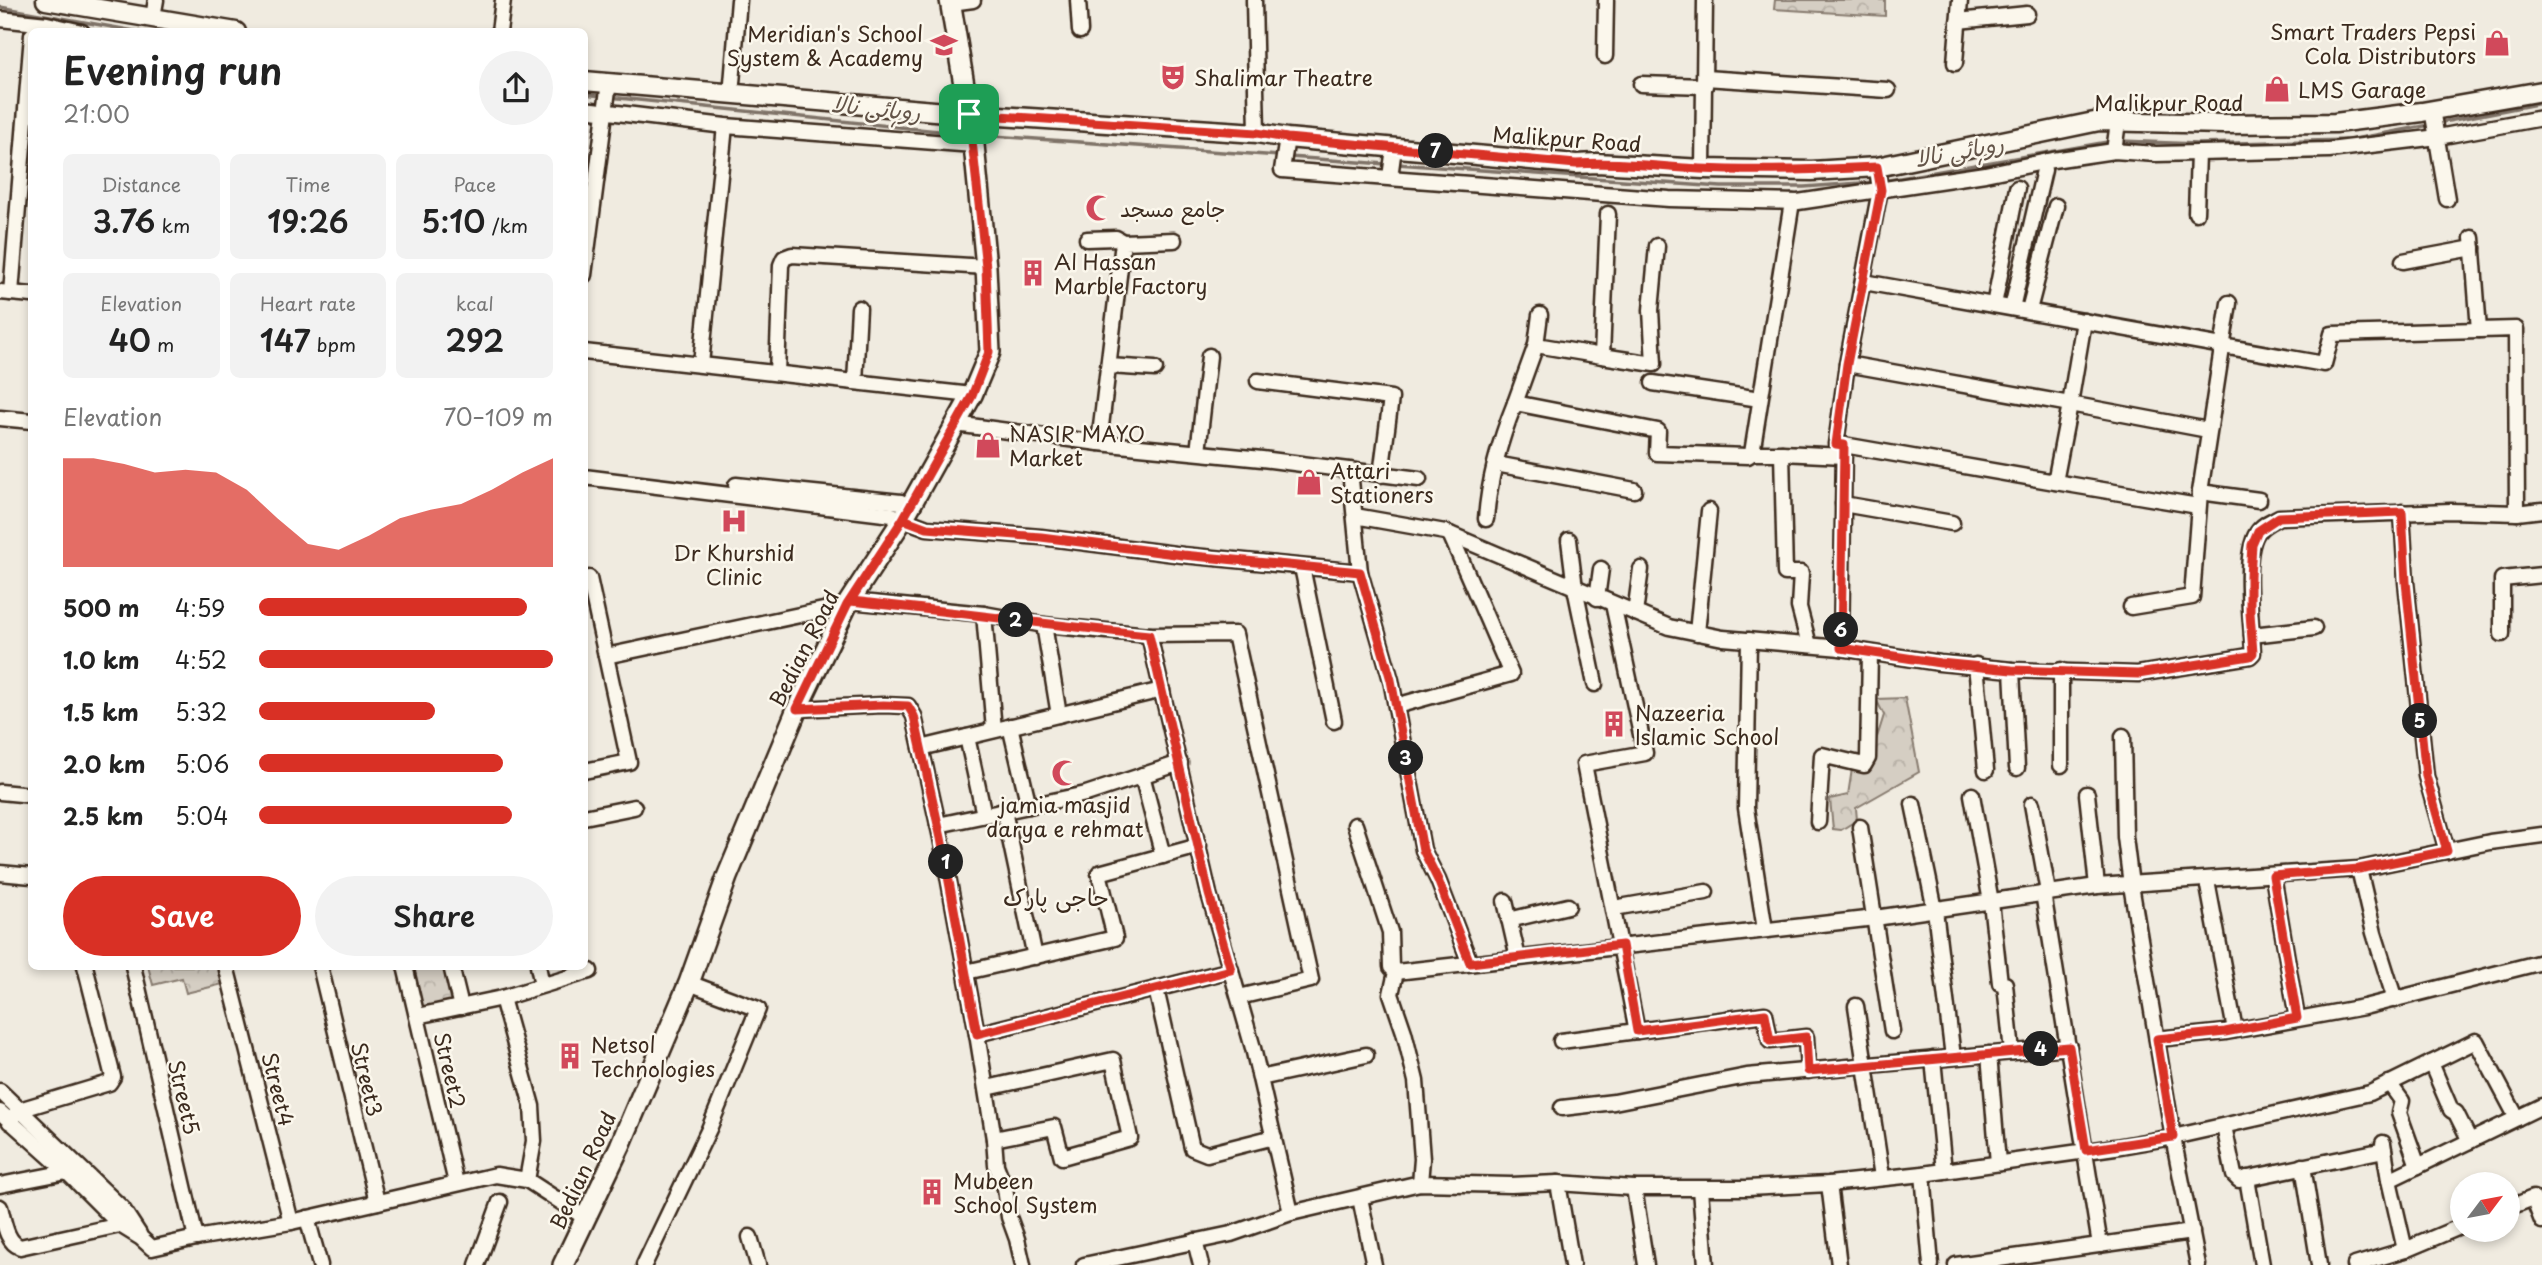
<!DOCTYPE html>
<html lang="en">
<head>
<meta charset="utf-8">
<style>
	:root { --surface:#fff; --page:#f2f2f2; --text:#222; --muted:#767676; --accent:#d93025 }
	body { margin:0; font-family:"Playpen Sans","Playpen Sans Arabic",sans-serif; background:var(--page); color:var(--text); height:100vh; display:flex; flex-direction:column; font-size:26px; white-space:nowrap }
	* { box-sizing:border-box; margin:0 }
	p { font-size:23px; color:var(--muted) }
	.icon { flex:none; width:38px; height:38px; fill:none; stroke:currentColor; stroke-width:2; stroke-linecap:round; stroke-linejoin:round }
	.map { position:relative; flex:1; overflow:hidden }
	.side { position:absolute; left:28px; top:28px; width:560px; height:942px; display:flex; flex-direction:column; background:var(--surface); border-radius:10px; box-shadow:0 4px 10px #0003 }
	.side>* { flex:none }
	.needle { width:46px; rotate:58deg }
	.buttons { position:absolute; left:2450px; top:1172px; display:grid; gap:14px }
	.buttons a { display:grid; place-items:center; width:70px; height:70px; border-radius:50%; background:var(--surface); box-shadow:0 4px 10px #0003; font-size:35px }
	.pin { position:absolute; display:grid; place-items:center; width:60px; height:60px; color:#fff; margin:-30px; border-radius:14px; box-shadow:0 4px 10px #0006 }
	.km { position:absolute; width:35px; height:35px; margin:-18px; border-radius:50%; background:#222; color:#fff; font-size:19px; line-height:35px; text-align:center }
	.round { display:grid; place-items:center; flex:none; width:74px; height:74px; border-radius:37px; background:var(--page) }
	.overview { display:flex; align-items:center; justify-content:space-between; height:119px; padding:0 35px }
	h1 { font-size:38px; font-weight:600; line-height:52px }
	.stats { display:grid; grid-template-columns:repeat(3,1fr); gap:10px; height:119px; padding:7px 35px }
	.stats div { display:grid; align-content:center; border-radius:10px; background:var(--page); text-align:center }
	.stats b { font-size:30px; font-weight:600 }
	.stats small { font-size:19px; font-weight:400 }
	.stats p { font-size:19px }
	.chart { height:196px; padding:14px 35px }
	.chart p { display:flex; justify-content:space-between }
	.chart svg { width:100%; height:126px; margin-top:7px; fill:var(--accent); opacity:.7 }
	.primary-button { display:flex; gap:14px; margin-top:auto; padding:14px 35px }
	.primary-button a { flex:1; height:80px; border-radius:42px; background:var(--accent); color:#fff; font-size:28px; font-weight:600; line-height:80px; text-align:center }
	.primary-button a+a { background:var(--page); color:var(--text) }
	ul { padding:0 35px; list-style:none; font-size:23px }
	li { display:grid; grid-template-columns:112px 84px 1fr; align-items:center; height:52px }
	li i { height:18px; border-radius:9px; background:var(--accent) }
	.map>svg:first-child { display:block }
	.forest { fill:url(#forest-crowns); stroke:#887c70; stroke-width:2 }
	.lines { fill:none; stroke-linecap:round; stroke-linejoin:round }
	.stream { stroke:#7f7367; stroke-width:3.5 }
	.minor-casing { stroke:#3b2a1e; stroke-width:19 }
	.tertiary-casing { stroke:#3b2a1e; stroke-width:23 }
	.secondary-casing { stroke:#3b2a1e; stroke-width:24 }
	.minor { stroke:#fbf7ec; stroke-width:14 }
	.tertiary { stroke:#fbf7ec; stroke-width:18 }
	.secondary { stroke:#fbf7ec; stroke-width:19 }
	.route-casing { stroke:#fff; stroke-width:14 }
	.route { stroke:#d93025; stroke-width:9 }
	.labels { text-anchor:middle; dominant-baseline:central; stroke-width:5; stroke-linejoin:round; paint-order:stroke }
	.poi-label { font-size:21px; fill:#3b2a1e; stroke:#fbf7ec; text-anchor:start }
	.street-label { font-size:21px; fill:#3b2a1e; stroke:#fbf7ec }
	.water-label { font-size:23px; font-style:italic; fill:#635448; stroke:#fbf7ec }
	.neighbourhood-label { font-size:23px; fill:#3b2a1e; stroke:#fbf7ec }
</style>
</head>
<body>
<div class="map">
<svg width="2542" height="1265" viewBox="0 0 2542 1265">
	<defs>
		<pattern id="forest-crowns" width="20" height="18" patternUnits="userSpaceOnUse" patternTransform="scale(1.75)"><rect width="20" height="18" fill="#d5cec3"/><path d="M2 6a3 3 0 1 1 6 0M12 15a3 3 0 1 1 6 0" fill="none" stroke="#b8b1a7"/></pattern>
	</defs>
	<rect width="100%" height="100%" fill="#f0ebe0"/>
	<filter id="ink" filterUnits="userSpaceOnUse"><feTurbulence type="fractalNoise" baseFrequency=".0143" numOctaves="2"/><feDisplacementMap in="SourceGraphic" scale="14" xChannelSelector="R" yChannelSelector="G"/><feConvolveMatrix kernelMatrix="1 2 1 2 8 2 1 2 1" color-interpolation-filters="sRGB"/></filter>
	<g filter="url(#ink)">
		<g class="forest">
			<polygon points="1775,0 1885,0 1885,16 1774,9"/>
			<polygon points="1905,698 1919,772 1856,808 1857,820 1841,830 1833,829 1830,799 1848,795 1852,769 1866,770 1876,755 1874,747 1884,715 1876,699"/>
			<polygon points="148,966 223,966 227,983 186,993 182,978 153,985"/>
			<polygon points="422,966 448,966 457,1002 420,1009 409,969"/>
		</g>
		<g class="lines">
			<g class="stream">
				<polyline points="0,7 140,32"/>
				<polyline points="584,94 602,96"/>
				<polyline points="609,97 967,134"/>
				<polyline points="2438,123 2542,103"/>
				<polyline points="978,135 1281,156"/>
				<polyline points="2121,141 2197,144 2349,140 2430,125"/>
				<polyline points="1289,157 1386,164"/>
				<polyline points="1397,164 1721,187 1804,187 1875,182"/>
				<polyline points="1883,181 2113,141"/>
			</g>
			<g class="minor-casing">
				<g id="minor">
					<polyline points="1078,0 1080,31"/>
					<polyline points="1254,0 1257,133"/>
					<polyline points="951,3 973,0"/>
					<polyline points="153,17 156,0"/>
					<polyline points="0,19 47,24 82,32"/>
					<polyline points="1958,21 2027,14"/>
					<polyline points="499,32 503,0"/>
					<polyline points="1605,56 1606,0"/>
					<polyline points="1955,63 1960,0"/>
					<polyline points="1705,78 1888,90"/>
					<polyline points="1641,84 1705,86"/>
					<polyline points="731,95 739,0"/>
					<polyline points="584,109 725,126 974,145"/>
					<polyline points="2432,109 2447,199"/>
					<polyline points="1287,138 1282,170 1669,199 1798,202 1985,174 2053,160 2114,151 2156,154 2329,150 2438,137 2542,118"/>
					<polyline points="2114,151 2118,122"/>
					<polyline points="1703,169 1705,0"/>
					<polyline points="1390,177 1394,148"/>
					<polyline points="2196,213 2198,153"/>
					<polyline points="2472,238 2479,330"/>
					<polyline points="1087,239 1116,238 1123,242"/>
					<polyline points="2403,261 2473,248"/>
					<polyline points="584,275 609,82"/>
					<polyline points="1864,282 2324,364 2332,334 2516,329 2517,513"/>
					<polyline points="0,292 32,295"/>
					<polyline points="11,293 32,35"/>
					<polyline points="1994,305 2017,188"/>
					<polyline points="2012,308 2044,170"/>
					<polyline points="2029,310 2056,206"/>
					<polyline points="2084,321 2070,404 2208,430"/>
					<polyline points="1536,345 1602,356 1608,214"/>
					<polyline points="584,352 972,395"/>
					<polyline points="1602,356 1654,364 1651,310 1657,246"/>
					<polyline points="701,364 725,126"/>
					<polyline points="1847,364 1880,190 1877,167"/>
					<polyline points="1109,366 1155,369"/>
					<polyline points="777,373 781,265 784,258 792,255 986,267"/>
					<polyline points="1258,381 1391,398 1381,475"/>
					<polyline points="855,382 859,308"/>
					<polyline points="1653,383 1760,399"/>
					<polyline points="1515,403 1536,345 1540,315"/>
					<polyline points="0,418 32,421"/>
					<polyline points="955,424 1099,443 1262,459 1419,479"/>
					<polyline points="1099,443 1123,242 1174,240"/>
					<polyline points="1844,445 2055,482"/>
					<polyline points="1198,452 1209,356"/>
					<polyline points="1752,453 1792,202"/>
					<polyline points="1496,464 1634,490"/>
					<polyline points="1350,470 1360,572 1391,680 1423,850 1438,880 1470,963"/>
					<polyline points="584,477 892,515 927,528 1041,537 1183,555 1360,572"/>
					<polyline points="736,485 901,502 910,507"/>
					<polyline points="2200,492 2259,500"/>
					<polyline points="1843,504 1952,523"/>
					<polyline points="2402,512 2406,582 2426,776 2447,851"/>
					<path d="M1355 516 1445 532 1669 627 1723 638 1841 648 1940 663 2012 670 2138 674 2250 656 2253 653C2252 624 2242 557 2257 533 2262 525 2271 521 2279 517L2451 511 2517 513 2542 510"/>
					<path d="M1486 519C1489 479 1500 440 1515 403L1658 431 1657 453 1748 456 1752 453H1782"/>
					<polyline points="1569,540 1575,588 1595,684"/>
					<polyline points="1302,567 1334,721"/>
					<polyline points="584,579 589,578 629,762 584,771"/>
					<polyline points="1597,598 1601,569"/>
					<polyline points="850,601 984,614 1044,625 1149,635 1235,634 1311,980 1239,997"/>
					<polyline points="1613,604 1645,753 1584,764 1637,1031"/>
					<polyline points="2131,607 2192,597 2200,492 2229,303"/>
					<polyline points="1635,613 1641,569"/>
					<polyline points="984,614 994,730"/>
					<polyline points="1044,625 1059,715"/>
					<polyline points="1697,633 1709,511"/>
					<polyline points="2502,634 2502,579 2542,575"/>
					<polyline points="1149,635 1209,894 1253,1048 1291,1213"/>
					<polyline points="2252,635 2314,628"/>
					<polyline points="1749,640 1746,808 1765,930"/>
					<polyline points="1809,645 1799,607 1801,573 1785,573 1782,453 1844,456"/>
					<polyline points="1841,648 1844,445 1836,444 1847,364 2070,404 2055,482 2198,506"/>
					<polyline points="606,656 847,605"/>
					<polyline points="1976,665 1986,770"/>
					<polyline points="2012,670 2017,768"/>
					<polyline points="1396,706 1511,674 1450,534"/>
					<polyline points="797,709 883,705 908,706 914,716 941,838 977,1034 994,1139 996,1165 1005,1188 1009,1217 1017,1239 1023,1265"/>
					<polyline points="1010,726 1029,806"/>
					<polyline points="2123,736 2125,837 2131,885 2173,1137 2198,1265"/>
					<polyline points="967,737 984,815"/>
					<polyline points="921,748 1162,690"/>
					<polyline points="2061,765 2061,670"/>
					<polyline points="1142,775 1163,856"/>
					<polyline points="0,792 32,795"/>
					<polyline points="2087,794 2097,886"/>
					<polyline points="1972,795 1991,902 2000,983 2005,984 2012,1052"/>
					<polyline points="1913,804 1935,910 1953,1057"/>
					<polyline points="2032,804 2048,892"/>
					<polyline points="1004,811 1035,957"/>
					<polyline points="584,817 634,807"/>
					<polyline points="1818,822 1822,755 1864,765 1868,758 1870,653"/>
					<polyline points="938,825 1086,794 1180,763"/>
					<polyline points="1355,825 1390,932 1391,967 1396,972 1391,994 1404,1032 1416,1081 1422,1159 1420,1183"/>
					<polyline points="1860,827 1892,1031"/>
					<polyline points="2359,869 2374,933 2395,1000"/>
					<polyline points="0,873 32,876"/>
					<polyline points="2273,876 2297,1018"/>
					<polyline points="2207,881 2235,1030"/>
					<polyline points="2043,893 2100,1245"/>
					<polyline points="1505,901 1518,958"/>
					<polyline points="1614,908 1706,892"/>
					<polyline points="1509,920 1568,906"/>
					<polyline points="133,966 196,1238"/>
					<polyline points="226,966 291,1222"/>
					<polyline points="320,966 377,1202"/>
					<polyline points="405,966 456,1183"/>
					<polyline points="451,966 461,1007"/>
					<polyline points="538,966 542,985"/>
					<polyline points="966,972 1115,938 1099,873 1199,846"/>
					<polyline points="1396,972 1875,918 2097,886 2359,869 2490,842 2542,835"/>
					<polyline points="1156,989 1192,1148 1207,1154 1274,1137"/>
					<polyline points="502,998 532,1106 534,1141 527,1180"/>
					<polyline points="1856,1006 1882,1177"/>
					<polyline points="417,1016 502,998 590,971"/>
					<polyline points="977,1034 1231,970"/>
					<polyline points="2157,1039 2226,1032 2364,1007 2542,962"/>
					<polyline points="1561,1041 1765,1014 1770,1041 1806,1037 1808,1071"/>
					<polyline points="1989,1054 1998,1163"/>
					<polyline points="1933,1059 1944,1171"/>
					<polyline points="2431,1063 2451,1110 2456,1113 2470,1141"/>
					<polyline points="1260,1078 1366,1055"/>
					<polyline points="2389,1083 2402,1101 2399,1113 2418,1166"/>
					<polyline points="987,1088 1113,1060 1130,1138 1062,1157 1054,1127 994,1139"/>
					<polyline points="0,1091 122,1208 139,1234"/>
					<polyline points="1562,1108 1614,1102 1747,1076 2069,1047"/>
					<polyline points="0,1112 67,1172 120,1225 141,1238 152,1248 196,1238 291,1222 496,1175 527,1180 584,1217"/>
					<polyline points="10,1122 19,1110 109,1083 113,1077 85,966"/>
					<polyline points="2224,1126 2234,1175 2239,1180 2384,1150"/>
					<polyline points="2383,1143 2389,1180"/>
					<polyline points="2303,1166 2319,1265"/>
					<polyline points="1923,1174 1931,1265"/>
					<polyline points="2247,1178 2262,1265"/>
					<polyline points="1558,1183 1572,1265"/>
					<polyline points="1829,1184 1839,1265"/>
					<polyline points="0,1185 67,1172 72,1167"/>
					<polyline points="1634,1188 1646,1265"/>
					<polyline points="1700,1189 1706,1265"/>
					<polyline points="1360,1198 1374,1265"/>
					<path d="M0 1207C4 1221 6 1242 20 1247L120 1225"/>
					<polyline points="2508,1208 2533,1198 2542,1221"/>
					<polyline points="307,1218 320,1265"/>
					<polyline points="750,1237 758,1265"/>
					<polyline points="1195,1241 1201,1265"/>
					<polyline points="2405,1250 2462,1226"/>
					<polyline points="477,1265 500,1202"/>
					<polyline points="644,1265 709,1129 758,1009 689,983"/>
					<polyline points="1084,1265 1231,1234 1291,1213 1420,1183 1511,1185 1558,1183 1634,1188 1747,1188 1829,1184 1923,1174 2115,1147 2173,1137 2370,1093 2476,1041 2517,1118"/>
					<polyline points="1956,1265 2192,1232"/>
					<polyline points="2355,1265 2405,1250 2389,1180 2542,1106"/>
				</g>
			</g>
			<g class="tertiary-casing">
				<g id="tertiary">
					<polyline points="46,0 236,32"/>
					<polyline points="584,81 969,114 1257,133 1287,138 1576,164 1597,163 1703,169 1812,171 1877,167 2099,121 2223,124 2335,123 2422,112 2542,91"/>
				</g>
			</g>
			<g class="secondary-casing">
				<polyline id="secondary" points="563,1265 620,1146 689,983 727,877 797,709 847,605 903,519 972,395 990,352 986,267 974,145 950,0"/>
			</g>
			<use href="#minor" class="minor"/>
			<use href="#tertiary" class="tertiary"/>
			<use href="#secondary" class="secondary"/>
		</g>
	</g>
	<g class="lines" filter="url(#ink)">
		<g class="route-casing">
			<path id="route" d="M969 114 986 267 989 352 972 396 903 519 847 605 797 709 883 705 908 706 914 716 941 838 977 1034 1231 970 1209 894 1149 635C1049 625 950 611 850 601L903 519 927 528 1041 537 1183 555 1360 572 1391 680 1423 850 1438 880 1470 963 1622 945 1637 1031 1765 1014 1770 1041 1806 1037 1808 1071 2069 1047 2086 1150 2173 1137 2157 1039 2225 1032 2297 1018 2273 876 2359 869 2447 851 2426 776 2406 582 2402 512 2279 517 2258 531 2252 545 2250 576V613L2253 653 2250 656 2138 674 2012 670 1940 663 1841 648 1844 445 1836 444 1847 364 1881 190 1877 167C1818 170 1759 172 1700 169 1658 167 1617 161 1576 164L1287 138 1257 133 969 114"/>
		</g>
		<use href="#route" class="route"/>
	</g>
	<defs>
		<g id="shop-bare" transform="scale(2.1)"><path d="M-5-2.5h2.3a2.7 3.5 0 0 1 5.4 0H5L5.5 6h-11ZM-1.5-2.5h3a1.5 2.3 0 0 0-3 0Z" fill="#d1495b" stroke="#fbf7ec" stroke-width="2.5" paint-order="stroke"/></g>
		<g id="school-bare" transform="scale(2.1)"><path d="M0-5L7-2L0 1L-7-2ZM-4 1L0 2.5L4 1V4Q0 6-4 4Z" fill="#d1495b" stroke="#fbf7ec" stroke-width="2.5" paint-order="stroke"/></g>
		<g id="theatre-bare" transform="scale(2.1)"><path d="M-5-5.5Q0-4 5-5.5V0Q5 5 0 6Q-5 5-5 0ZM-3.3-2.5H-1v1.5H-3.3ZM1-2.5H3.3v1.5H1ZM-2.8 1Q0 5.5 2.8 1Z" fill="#d1495b" stroke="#fbf7ec" stroke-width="2.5" paint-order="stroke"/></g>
		<g id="mosque-bare" transform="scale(2.1)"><path d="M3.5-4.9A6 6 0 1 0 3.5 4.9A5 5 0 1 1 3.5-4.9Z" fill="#d1495b" stroke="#fbf7ec" stroke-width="2.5" paint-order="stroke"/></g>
		<g id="building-bare" transform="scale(2.1)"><path d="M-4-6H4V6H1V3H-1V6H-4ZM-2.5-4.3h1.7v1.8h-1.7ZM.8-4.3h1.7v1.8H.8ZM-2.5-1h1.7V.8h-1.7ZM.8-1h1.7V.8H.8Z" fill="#d1495b" stroke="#fbf7ec" stroke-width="2.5" paint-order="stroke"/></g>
		<g id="hospital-bare" transform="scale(2.1)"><path d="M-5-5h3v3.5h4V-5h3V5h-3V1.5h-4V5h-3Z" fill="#d1495b" stroke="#fbf7ec" stroke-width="2.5" paint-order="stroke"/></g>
	</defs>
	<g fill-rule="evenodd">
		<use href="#shop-bare" x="2497" y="43"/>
		<use href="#school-bare" x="944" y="45"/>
		<use href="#theatre-bare" x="1173" y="77"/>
		<use href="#shop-bare" x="2277" y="89"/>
		<use href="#mosque-bare" x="1099" y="208"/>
		<use href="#building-bare" x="1033" y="273"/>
		<use href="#shop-bare" x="988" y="445"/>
		<use href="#shop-bare" x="1309" y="482"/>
		<use href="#hospital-bare" x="734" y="521"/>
		<use href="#building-bare" x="1614" y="724"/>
		<use href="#mosque-bare" x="1065" y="773"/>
		<use href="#building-bare" x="570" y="1056"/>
		<use href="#building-bare" x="932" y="1192"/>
	</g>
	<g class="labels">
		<g class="poi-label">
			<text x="2476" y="31" text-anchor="end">Smart Traders Pepsi<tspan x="2476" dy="24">Cola Distributors</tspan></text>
			<text x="923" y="33" text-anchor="end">Meridian's School<tspan x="923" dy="24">System &amp; Academy</tspan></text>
			<text x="1194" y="77">Shalimar Theatre</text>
			<text x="2298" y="89">LMS Garage</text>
			<text x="1120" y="208">جامع مسجد</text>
			<text x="1054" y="261">Al Hassan<tspan x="1054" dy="24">Marble Factory</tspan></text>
			<text x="1009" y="433">NASIR MAYO<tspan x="1009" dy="24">Market</tspan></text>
			<text x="1330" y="470">Attari<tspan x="1330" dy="24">Stationers</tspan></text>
			<text x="734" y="552" text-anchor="middle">Dr Khurshid<tspan x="734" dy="24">Clinic</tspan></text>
			<text x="1635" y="712">Nazeeria<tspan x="1635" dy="24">Islamic School</tspan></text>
			<text x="1065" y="804" text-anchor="middle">jamia masjid<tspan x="1065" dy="24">darya e rehmat</tspan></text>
			<text x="591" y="1044">Netsol<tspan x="591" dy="24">Technologies</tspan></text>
			<text x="953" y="1180">Mubeen<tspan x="953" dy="24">School System</tspan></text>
		</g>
		<g class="street-label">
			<text x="2169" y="102">Malikpur Road</text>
			<text transform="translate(1567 138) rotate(4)">Malikpur Road</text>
			<text transform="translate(803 648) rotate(-63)">Bedian Road</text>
			<text transform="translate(451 1070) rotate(77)">Street2</text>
			<text transform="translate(368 1079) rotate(77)">Street3</text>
			<text transform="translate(279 1089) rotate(76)">Street4</text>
			<text transform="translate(185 1097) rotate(77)">Street5</text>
			<text transform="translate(582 1170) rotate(-65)">Bedian Road</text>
		</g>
		<g class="water-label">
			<text transform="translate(876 107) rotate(6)">روہائی نالا</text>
			<text transform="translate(1959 150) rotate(-10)">روہائی نالا</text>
		</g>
		<g class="neighbourhood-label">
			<text x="1056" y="896">حاجی پارک</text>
		</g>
	</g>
</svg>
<div class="buttons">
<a><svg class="needle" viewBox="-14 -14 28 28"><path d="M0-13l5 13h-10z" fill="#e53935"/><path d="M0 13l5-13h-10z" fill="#767676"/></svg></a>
</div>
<div class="pin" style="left:969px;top:114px;background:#1e9e55"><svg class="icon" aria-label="arrive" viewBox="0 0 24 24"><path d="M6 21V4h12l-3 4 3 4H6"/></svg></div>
<b class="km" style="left:946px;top:862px">1</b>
<b class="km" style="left:1016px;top:620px">2</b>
<b class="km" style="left:1406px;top:758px">3</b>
<b class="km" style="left:2041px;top:1049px">4</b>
<b class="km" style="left:2420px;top:721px">5</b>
<b class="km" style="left:1841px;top:630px">6</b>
<b class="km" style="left:1436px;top:151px">7</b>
<section class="side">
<div class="overview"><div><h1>Evening run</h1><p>21:00</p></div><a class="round"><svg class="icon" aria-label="share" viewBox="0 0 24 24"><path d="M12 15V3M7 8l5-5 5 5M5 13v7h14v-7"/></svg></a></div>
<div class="stats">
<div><p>Distance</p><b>3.76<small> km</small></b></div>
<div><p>Time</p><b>19:26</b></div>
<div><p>Pace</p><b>5:10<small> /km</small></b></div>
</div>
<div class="stats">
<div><p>Elevation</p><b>40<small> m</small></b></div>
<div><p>Heart rate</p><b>147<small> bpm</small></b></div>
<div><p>kcal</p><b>292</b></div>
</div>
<div class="chart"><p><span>Elevation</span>70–109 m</p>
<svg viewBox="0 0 160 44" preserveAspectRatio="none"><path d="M0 44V6L10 6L20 8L30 11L40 10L50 11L60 17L70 27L80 36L90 38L100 33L110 27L120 24L130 22L140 17L150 11L160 6V44z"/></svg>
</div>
<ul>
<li><b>500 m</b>4:59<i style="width:91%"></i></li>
<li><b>1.0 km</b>4:52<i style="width:100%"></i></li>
<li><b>1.5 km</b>5:32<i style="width:60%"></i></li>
<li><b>2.0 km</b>5:06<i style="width:83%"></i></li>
<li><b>2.5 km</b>5:04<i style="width:86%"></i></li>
</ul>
<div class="primary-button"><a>Save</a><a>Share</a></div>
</section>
</div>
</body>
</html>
